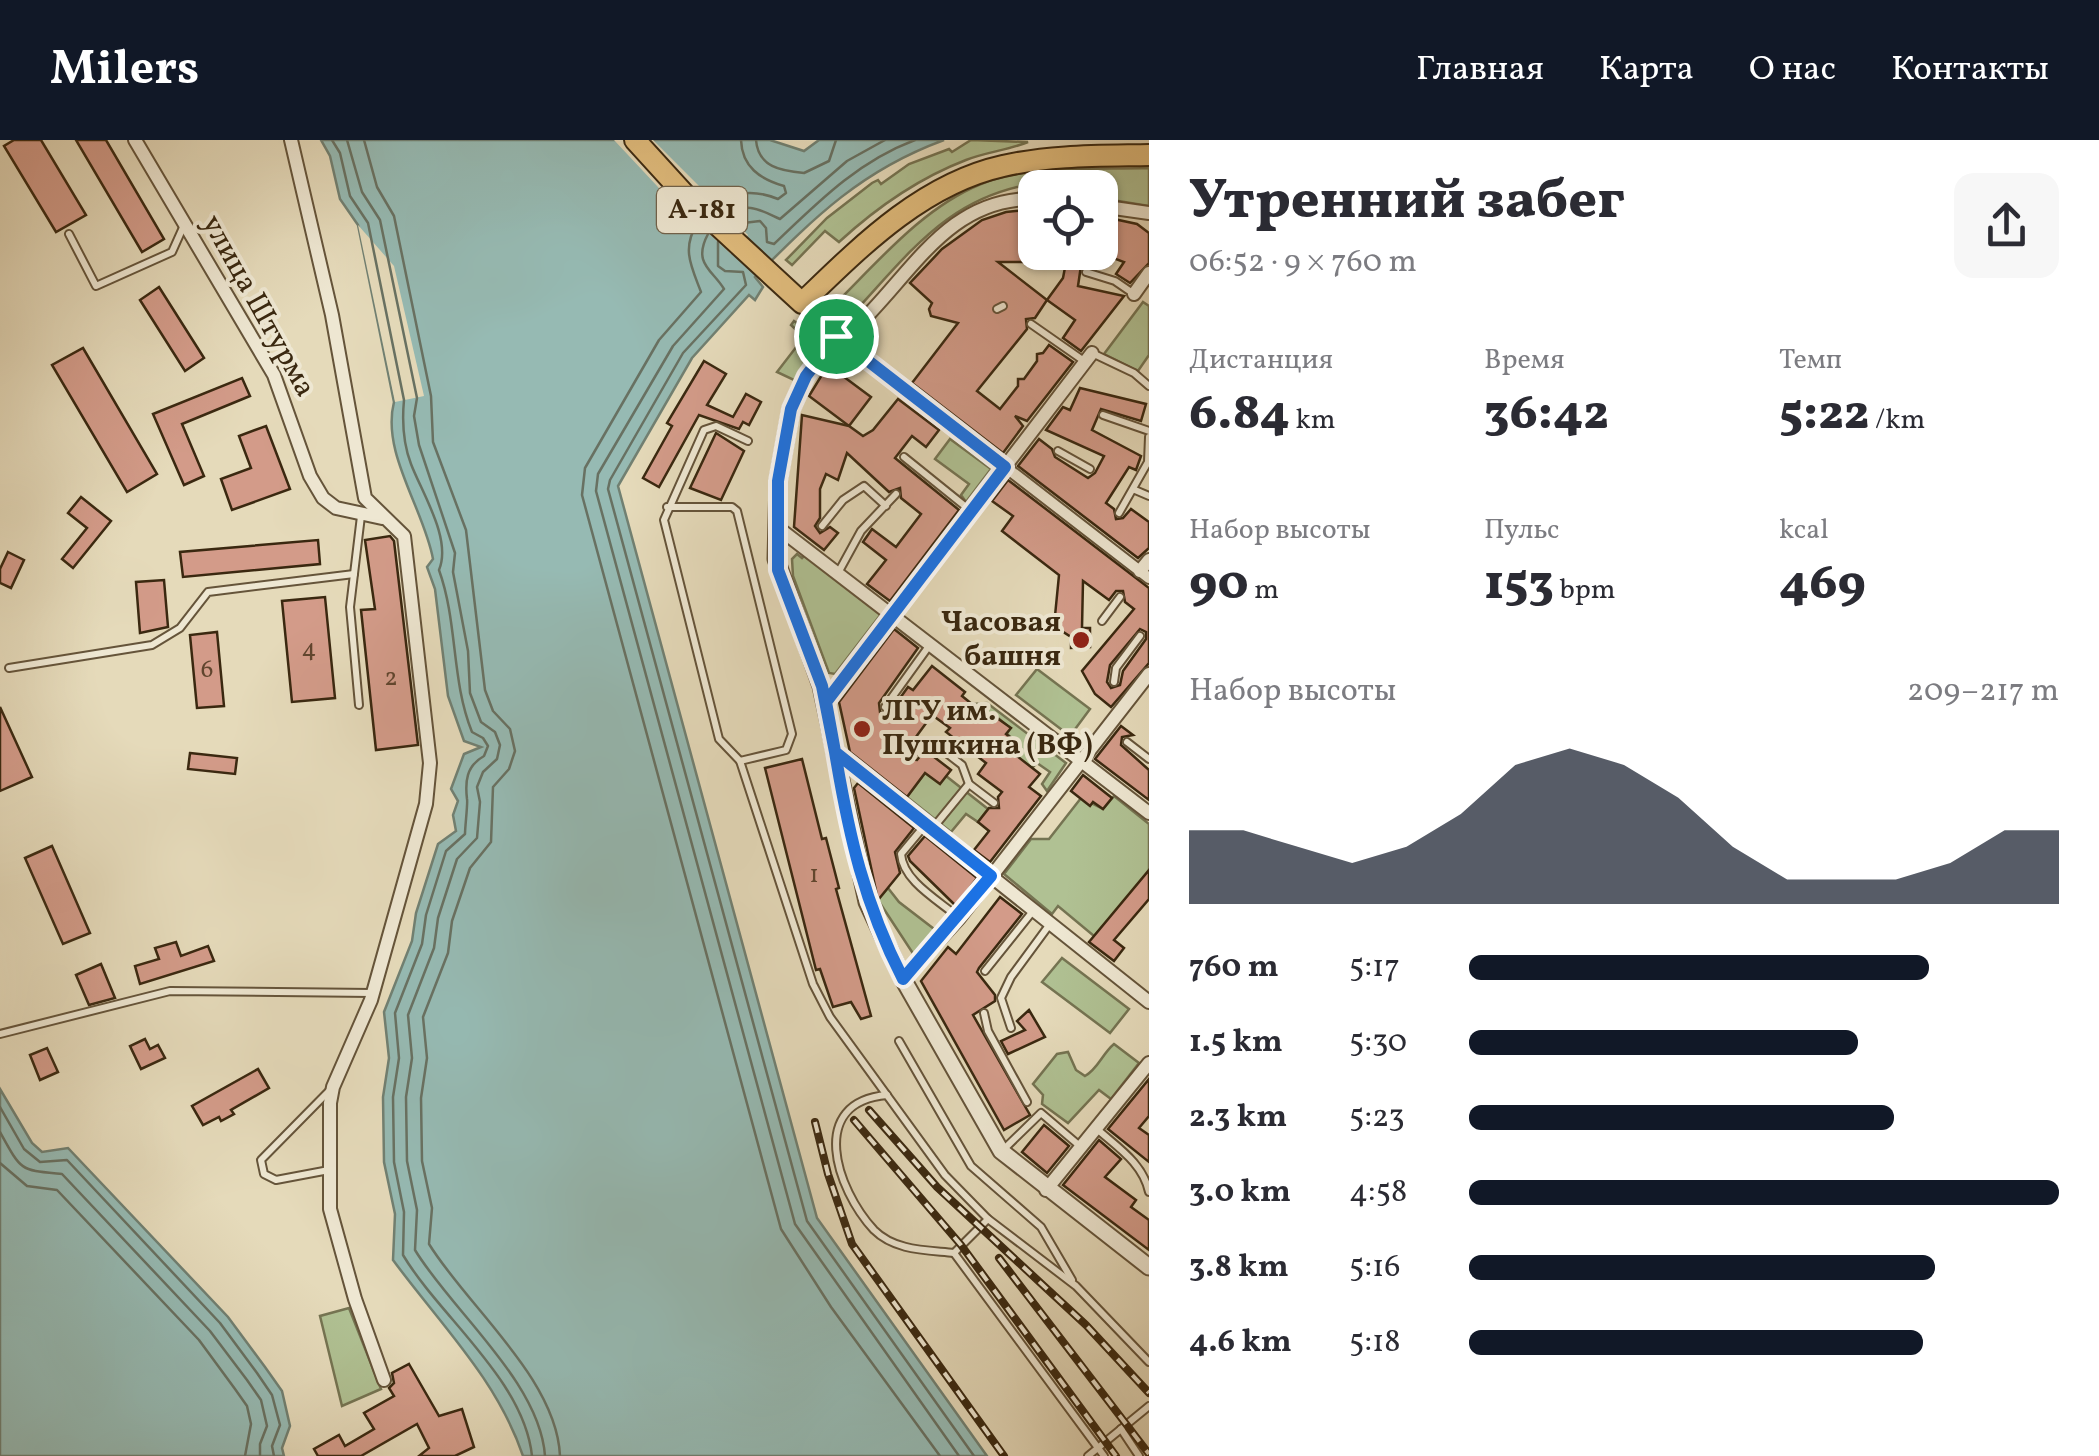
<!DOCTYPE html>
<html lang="ru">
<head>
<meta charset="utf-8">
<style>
	:root { --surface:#fff; --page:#f7f7f7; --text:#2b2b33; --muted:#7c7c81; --accent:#111827 }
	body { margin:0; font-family:Vollkorn,serif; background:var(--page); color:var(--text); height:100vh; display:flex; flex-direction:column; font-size:38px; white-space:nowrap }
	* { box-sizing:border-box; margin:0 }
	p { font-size:32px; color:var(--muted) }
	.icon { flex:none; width:55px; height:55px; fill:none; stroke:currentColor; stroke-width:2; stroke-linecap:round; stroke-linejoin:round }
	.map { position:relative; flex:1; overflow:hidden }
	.details { display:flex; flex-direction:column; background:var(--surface); width:950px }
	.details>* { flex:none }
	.buttons { position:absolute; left:1018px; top:30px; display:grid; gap:20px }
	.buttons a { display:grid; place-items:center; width:100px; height:100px; border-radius:20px; background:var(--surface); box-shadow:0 2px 8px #0004; font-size:50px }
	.pin { position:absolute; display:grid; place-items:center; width:85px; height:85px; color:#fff; margin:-42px; border:5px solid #fff; border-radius:50%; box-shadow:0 2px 10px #0007 }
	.round { display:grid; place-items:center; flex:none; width:105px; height:105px; border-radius:20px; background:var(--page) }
	.headline { display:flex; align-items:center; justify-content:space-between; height:170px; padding:0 40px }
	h1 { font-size:55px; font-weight:800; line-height:75px }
	.figures { display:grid; grid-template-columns:repeat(3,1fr); gap:15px; height:170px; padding:10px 40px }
	.figures div { display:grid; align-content:center }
	.figures b { font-size:50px; font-weight:800 }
	.figures small { font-size:28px; font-weight:400 }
	.figures p { font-size:28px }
	.chart { height:280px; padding:20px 40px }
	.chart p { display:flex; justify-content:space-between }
	.chart svg { width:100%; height:180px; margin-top:10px; fill:var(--accent); opacity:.7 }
	ul { padding:0 40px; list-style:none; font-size:32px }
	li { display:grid; grid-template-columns:160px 120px 1fr; align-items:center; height:75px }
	li i { height:25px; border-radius:12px; background:var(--accent) }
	header { display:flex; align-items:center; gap:60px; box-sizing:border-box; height:140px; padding:0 50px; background:var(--accent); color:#fff }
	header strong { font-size:48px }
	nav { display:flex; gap:55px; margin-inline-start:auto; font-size:35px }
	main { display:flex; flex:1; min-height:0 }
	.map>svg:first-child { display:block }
	.green { fill:#b0c193; stroke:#757452; stroke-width:2.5 }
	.water { fill:#96bab3; stroke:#718072; stroke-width:2.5 }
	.pier { fill:#e5daba }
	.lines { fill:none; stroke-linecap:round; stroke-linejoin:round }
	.shore { stroke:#687162; stroke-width:2.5 }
	.building { fill:#d39b89; stroke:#3a2810; stroke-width:2.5; fill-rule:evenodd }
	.service-casing { stroke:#65543a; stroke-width:10 }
	.pedestrian-casing { stroke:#65543a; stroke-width:14 }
	.minor-casing { stroke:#65543a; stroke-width:16 }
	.tertiary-casing { stroke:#65543a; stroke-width:19 }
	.primary-casing { stroke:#3a2810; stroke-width:24 }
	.service { stroke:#eee7d2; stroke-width:6 }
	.pedestrian { stroke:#eee7d2; stroke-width:10 }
	.minor { stroke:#eee7d2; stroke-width:12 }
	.tertiary { stroke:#eee7d2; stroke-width:15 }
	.primary { stroke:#e2bd7d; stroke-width:20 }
	.rail-casing { stroke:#3a2810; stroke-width:8 }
	.rail { stroke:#eee7d2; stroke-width:4; stroke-dasharray:11; stroke-linecap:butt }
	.route-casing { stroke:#fff; stroke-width:20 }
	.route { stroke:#1a73e8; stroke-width:12 }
	.poi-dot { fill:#8f2418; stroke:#eee7d2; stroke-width:4 }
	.labels { text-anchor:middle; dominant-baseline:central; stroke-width:8; stroke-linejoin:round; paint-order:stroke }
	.number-label { font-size:25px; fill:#60452e }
	.shield { fill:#eee7d2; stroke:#70614a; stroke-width:2.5 }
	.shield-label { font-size:28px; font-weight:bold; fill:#3a2810 }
	.street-label { font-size:30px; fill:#3a2810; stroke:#eee7d2 }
	.poi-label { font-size:30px; font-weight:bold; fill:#3a2810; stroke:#eee7d2; text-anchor:end }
</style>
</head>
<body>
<header>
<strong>Milers</strong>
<nav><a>Главная</a><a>Карта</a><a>О нас</a><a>Контакты</a></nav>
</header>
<main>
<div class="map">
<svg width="1149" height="1316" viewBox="0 0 1149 1316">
	<rect width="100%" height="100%" fill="#e5daba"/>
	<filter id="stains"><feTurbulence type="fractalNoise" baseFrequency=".002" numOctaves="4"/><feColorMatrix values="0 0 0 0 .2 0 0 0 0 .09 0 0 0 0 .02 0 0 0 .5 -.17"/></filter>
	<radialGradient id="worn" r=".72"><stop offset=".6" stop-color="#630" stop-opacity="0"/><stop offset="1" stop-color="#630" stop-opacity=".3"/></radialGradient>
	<g class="green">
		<path d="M971 0 1028 2C1009 10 986 12 966 20 919 38 876 68 839 102L825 91 792 125 786 120 827 78 872 43 878 40 881 44 909 24 949 9 952 12Z"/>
		<path d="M1149 28V66L1100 58V48L1047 47 1046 42C948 52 908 116 845 182L833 171V166C877 123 922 68 981 44 1031 24 1095 30 1149 28Z"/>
		<polygon points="1143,162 1149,166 1149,215 1138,231 1104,214"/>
		<polygon points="794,181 825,202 796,241 777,232 804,197 791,185"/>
		<polygon points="950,299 991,329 966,362 961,355 969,344 935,319"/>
		<polygon points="797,414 802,418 805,415 881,474 835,534 829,533 793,436 792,419"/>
		<polygon points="1037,529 1090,569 1070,596 1016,555"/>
		<polygon points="987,563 1066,623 1047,651 1042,644 1050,632 1037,623 1032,628 1006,612 1015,601 1007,594 1010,588 998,578 994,582 972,564"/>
		<polygon points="925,633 946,636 988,669 978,682 966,674 951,692 907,657"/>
		<polygon points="1114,656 1149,684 1149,734 1094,796 1058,766 1052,774 1004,734 1031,699 1049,699 1081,658 1103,669"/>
		<polygon points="888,748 899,762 938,792 919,815 914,815 878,760"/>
		<polygon points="1062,818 1129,869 1110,893 1042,842"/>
		<path d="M1114 904 1139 923 1111 959 1099 950 1068 983 1042 964 1043 955 1033 944 1057 914 1068 912 1076 930 1085 936C1098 929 1102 914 1114 904Z"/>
		<polygon points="349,1168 381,1249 342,1266 320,1176"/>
	</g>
	<g class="water">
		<path d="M321 0H770L804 11 819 0H944C862 30 816 76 755 137L763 147 755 160 749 155 692 218 618 346 817 1078 987 1316H523C497 1239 440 1184 393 1120L395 1074 384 1022 383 957 389 918 384 872 412 801 416 773 438 704 456 691 453 675 458 661 451 649 464 614 481 607 464 601 448 556 435 449 427 427 433 419C424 369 381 313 394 262L358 85 340 59 330 16Z"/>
		<polygon points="0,949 32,1003 42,1012 68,1008 228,1177 265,1227 282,1251 290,1286 282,1308 284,1316 0,1316"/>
	</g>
	<g class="pier">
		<polygon points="614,0 653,0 748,95 731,114 674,61 672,62"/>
		<polygon points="358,85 394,126 424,256 395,262"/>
	</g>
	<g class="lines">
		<g class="shore">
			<path d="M332 0 340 13 350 56 368 83 404 260C402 281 403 303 411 324 422 353 452 399 439 430 458 483 451 540 472 592L483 598 488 606 484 616C466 626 465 642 467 659 468 663 465 686 465 694L446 711 426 775 422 804 395 873 399 918 393 957 394 1022 404 1072 403 1115C440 1177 524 1240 532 1316"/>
			<path d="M347 0 362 52 380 80 417 258 414 276 419 305 455 413 453 432 468 511 470 553 481 582 495 592 500 605 497 619 483 632 477 647 480 662 477 698 457 719 438 778 434 808 408 875 412 918 406 957 407 1021 417 1070 415 1110C451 1170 540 1242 545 1316"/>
			<path d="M364 0 377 47 394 76 431 256 433 302 466 390 485 550 493 571 510 589 515 611 509 629 493 647 491 702 470 728 452 781 448 813 423 877 427 918 421 958 422 1021 432 1068 429 1104C467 1166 557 1239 560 1316"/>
			<path d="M756 0C758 27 781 31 804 33L829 21 836 0"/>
			<path d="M715 66C734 50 756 50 778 59L786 53 784 46C760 39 742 27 741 0"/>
			<path d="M726 76C747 60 762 71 780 79L847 21 885 0"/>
			<path d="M697 84C681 109 692 128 701 152L659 200 585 328 582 355 781 1089 831 1167 940 1316"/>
			<path d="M735 84 760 81 766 88 767 102 774 104C817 63 858 21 915 0"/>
			<path d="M708 94C692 124 713 130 724 149L673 206 598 334 596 351 795 1084 959 1316"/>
			<polyline points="718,102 718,126 725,131 743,132 746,145 683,213 610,340 608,349 807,1081 974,1316"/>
			<polyline points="0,967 24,1009 40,1022 67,1020 220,1183 257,1233 272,1255 280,1285 272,1306 274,1316"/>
			<path d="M0 992C22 1032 20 1030 62 1034L210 1191 247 1240 261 1260 267 1286 260 1304V1316"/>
			<polyline points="0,1023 27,1046 57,1050 199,1200 235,1249 247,1266 251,1284 245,1316"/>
		</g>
	</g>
	<g class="building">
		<polygon points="14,0 41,0 86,75 56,92 4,6"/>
		<polygon points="76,0 106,0 164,99 142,112"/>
		<polygon points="1035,69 1035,122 998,122 1047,160 1035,178 1026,179 1027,189 977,251 1000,269 1018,246 1018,239 1024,239 1037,221 1037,214 1043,213 1049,205 1073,222 1027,281 1015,276 1023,286 1003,313 912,243 958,183 931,176 929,169 932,163 910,143 942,109 982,80 1006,72"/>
		<polygon points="1100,76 1137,84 1149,93 1149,123 1130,143 1116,134 1124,122 1100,113"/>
		<polygon points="1068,112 1083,112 1078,146 1124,156 1081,211 1063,198 1075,180 1047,160 1063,138"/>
		<polygon points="159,147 204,218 185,231 140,160"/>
		<polygon points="83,208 157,334 127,352 52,225"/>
		<polygon points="704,221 726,234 707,265 733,277 746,254 761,262 749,285 743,282 739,289 699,275 659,347 643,338 672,286 667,283"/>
		<polygon points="828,225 871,257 849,286 809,256"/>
		<polygon points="242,238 250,256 182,284 204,336 184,345 153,274"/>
		<polygon points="1080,248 1146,264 1141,281 1101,269 1092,290 1141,316 1136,330 1129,327 1106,363 1114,369 1116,379 1123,378 1131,369 1149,382 1149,408 1138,418 1018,326 1039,299 1052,309 1055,317 1088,338 1095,333 1104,316 1046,290 1063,267 1070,270"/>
		<polygon points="898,259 939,290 926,307 912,296 895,318 959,370 890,461 867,444 886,420 863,402 872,389 896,407 921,374 901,358 900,348 889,352 847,313 838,340 826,334 820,349 820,378 815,386 820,393 830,387 838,393 824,410 794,387 802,275 849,286 863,296 873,290"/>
		<polygon points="266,286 290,349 232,370 221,339 251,328 239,296"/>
		<polygon points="716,293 744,311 721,360 690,348"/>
		<path d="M1008 340 1149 448V523L1111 567 1095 554 1082 531 1134 469 1125 462 1123 451H1116L1109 460 1083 441 1082 488H1090V507L1071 508V497L1054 486 1059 435 1002 391 1013 376 992 361ZM1140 489 1146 492V499L1123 531 1120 545 1111 548 1107 542 1110 525Z"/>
		<polygon points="81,357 111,381 73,428 62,419 87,388 68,373"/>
		<polygon points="390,396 394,401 418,605 376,610 361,470 375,469 365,400"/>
		<polygon points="318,400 320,424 183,437 180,412"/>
		<polygon points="8,412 24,420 11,448 0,443 0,429"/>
		<polygon points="164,440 168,487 140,493 136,442"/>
		<polygon points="325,457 335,558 292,562 282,461"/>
		<polygon points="894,489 918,508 879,563 880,572 890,572 908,547 913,550 932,526 965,552 962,556 994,582 997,578 1011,588 1006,594 1015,601 1008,609 1040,634 1029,647 1041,656 990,722 974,710 989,691 978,682 989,668 999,668 998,657 1002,652 978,634 986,623 946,592 950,588 932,575 913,601 906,612 908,619 917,620 925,610 951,630 940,644 925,633 907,657 850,612 839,562"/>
		<polygon points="217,492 224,566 197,568 190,495"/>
		<polygon points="0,567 32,637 0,651"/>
		<polygon points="1121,586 1133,595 1122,597 1121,605 1149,630 1149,660 1095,619"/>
		<polygon points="190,613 237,618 235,634 188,629"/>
		<polygon points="802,619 822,699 826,698 839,748 836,749 871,876 861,879 851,862 833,867 820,829 816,830 765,628"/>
		<polygon points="1083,635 1112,658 1103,669 1093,662 1090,666 1071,651"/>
		<polygon points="858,643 914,688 895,712 900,733 878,760 854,648"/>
		<polygon points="925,696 977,738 956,766 910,721 908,716"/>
		<polygon points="52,706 90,793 63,804 25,718"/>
		<polygon points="1149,730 1149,759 1114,800 1124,808 1114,821 1089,802"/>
		<polygon points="1000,757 1022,774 979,828 977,832 995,855 995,861 973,875 1030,975 1004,990 921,841 948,807 956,814"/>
		<polygon points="176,802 181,816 208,806 214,821 140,844 135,826 159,819 155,808"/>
		<polygon points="101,824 115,858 89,865 76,835"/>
		<polygon points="1029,870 1045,897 1008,914 1001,901 1025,890 1017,881"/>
		<polygon points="145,899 150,909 158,905 165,918 141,929 130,906"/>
		<polygon points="47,908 58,932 40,940 30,915"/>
		<polygon points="258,929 269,948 231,970 234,974 221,981 219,977 203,985 192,966"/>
		<polygon points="1149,939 1149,976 1139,988 1149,995 1149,1022 1108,989"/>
		<polygon points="1044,985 1069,1006 1047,1033 1022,1012"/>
		<polygon points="1099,1000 1121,1019 1105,1037 1136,1060 1131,1067 1149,1080 1149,1110 1063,1045"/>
		<polygon points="409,1224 439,1276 462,1269 474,1307 455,1316 419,1316 429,1308 417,1284 361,1316 318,1316 314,1309 339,1295 345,1306 374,1289 364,1273 394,1256 389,1248 394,1243 392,1233"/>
	</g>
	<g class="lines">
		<g class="service-casing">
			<g id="service">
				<polyline points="69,94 96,146 172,112 185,83"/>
				<polyline points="1086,132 1115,141 1134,154"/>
				<polyline points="997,169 1003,166"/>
				<polyline points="1031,184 1084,221"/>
				<polyline points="1092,213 1134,233 1149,246"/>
				<polyline points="1103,275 1149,291"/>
				<polyline points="748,301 716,286 704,290 664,380 719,599 740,621 813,844 830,877 945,1035 988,1079 1076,1146 1149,1222"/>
				<polyline points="1058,311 1090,329"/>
				<polyline points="904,317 971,371"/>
				<polyline points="1135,350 1149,356"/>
				<polyline points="667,367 732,367 737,371 792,594 786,610 740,621"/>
				<polyline points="1119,373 1148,322 1149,297"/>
				<polyline points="822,386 843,360 864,346 886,366"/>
				<polyline points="838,433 861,391 896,354"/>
				<polyline points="1102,481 1120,457"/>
				<polyline points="9,528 152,505 180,488 208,452 354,434"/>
				<polyline points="1114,542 1116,528 1140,496"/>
				<polyline points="359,565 350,467 361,376"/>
				<polyline points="885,567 929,506"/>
				<polyline points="1127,602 1149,619"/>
				<polyline points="913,614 921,603 931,601 962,625 969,644 994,663"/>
				<path d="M926 684 901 714C903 741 938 760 958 777"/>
				<polyline points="933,688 969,644"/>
				<polyline points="985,831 1033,771"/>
				<polyline points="984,873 988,891 1027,962"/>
				<polyline points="1011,888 1001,858 1011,837 1050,784"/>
				<polyline points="0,894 170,851 373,853"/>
				<polyline points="899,901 971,1026 1041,1087 1072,1140"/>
				<polyline points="328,952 261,1020 264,1034 276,1040 329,1030"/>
				<path d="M887 955C807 962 836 1049 874 1090 895 1111 927 1110 954 1113"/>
				<path d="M1097 989C1117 1007 1143 1023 1149 1052"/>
				<polyline points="1002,1011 1041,973 1081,1007"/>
				<polyline points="988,1079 954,1113 1104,1316"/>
				<polyline points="1121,1289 1139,1316"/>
				<polyline points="1088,1316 1149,1266"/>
			</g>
		</g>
		<g class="pedestrian-casing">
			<polyline id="pedestrian" points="836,196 1149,438"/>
		</g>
		<g class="minor-casing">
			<g id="minor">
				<polyline points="135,0 274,235 310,336 323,358 336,368 382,378"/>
				<polyline points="291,0 332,175 365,358 404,396 430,623 426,664 371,860 333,947 330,963 330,1069 355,1159 384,1240"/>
				<polyline points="1100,66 1149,73"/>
				<polyline points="1134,154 1149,133"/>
				<path d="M836 196 854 189C911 136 947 57 1035 59"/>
				<polyline points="777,387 1149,673"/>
				<polyline points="1140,431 1149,420"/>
				<polyline points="825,562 1092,213"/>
				<polyline points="835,612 1149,862"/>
				<polyline points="903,839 959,778 1149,534"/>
				<polyline points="1046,1050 1149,923"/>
			</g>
		</g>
		<g class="tertiary-casing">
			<polyline id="tertiary" points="802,163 836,196 806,236 791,269 778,341 776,419 821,546 867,762 903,839 1001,1011 1149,1127"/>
		</g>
		<g class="primary-casing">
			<path id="primary" d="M635 0 686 56 802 163C860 107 922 44 1003 26 1051 15 1101 16 1149 15"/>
		</g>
		<use href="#service" class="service"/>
		<use href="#pedestrian" class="pedestrian"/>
		<use href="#minor" class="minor"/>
		<use href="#tertiary" class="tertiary"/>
		<use href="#primary" class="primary"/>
		<g class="rail-casing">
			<g id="rail">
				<polyline points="869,970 937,1047 1086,1185 1149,1253"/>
				<polyline points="854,980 961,1105 1116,1316"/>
				<polyline points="815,982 828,1034 852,1104 1004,1316"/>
				<polyline points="999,1118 1149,1314"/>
			</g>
		</g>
		<use href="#rail" class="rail"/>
	</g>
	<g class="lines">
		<g class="route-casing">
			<path id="route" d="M836 196 806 236 791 269 778 341V430L822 546 835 612 991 736 903 839C864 763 849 696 835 612L834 606 826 562 1005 327 836 196"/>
		</g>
		<use href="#route" class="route"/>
	</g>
	<g class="poi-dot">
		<circle cx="1081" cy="500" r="10"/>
		<circle cx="862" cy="589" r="10"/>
	</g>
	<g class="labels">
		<g class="number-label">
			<text x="309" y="509">4</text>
			<text x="207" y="530">6</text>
			<text x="391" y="538">2</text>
			<text x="814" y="735">1</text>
		</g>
		<rect class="shield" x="657" y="47" width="90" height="46" rx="8"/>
		<g class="shield-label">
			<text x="702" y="70">А-181</text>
		</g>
		<g class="street-label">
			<text transform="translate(258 166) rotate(61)">улица Штурма</text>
		</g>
		<g class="poi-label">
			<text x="1061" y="483">Часовая<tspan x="1061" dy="34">башня</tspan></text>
			<text x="882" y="572" text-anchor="start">ЛГУ им.<tspan x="882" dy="34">Пушкина (ВФ)</tspan></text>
		</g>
	</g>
	<rect width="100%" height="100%" filter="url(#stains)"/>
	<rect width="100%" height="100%" fill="url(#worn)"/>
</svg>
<div class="buttons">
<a><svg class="icon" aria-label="locate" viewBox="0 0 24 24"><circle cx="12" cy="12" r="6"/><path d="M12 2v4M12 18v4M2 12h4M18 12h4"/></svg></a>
</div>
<div class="pin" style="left:836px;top:196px;background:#1e9e55"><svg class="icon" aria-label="arrive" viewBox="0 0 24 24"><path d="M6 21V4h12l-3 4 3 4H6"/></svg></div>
</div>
<section class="details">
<div class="headline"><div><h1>Утренний забег</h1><p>06:52 · 9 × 760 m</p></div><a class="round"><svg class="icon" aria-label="share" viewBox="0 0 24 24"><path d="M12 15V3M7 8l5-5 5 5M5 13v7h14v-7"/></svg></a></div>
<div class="figures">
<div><p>Дистанция</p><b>6.84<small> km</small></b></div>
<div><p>Время</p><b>36:42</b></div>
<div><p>Темп</p><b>5:22<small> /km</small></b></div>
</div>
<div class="figures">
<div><p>Набор высоты</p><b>90<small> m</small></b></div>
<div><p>Пульс</p><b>153<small> bpm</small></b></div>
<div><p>kcal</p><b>469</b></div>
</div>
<div class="chart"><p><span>Набор высоты</span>209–217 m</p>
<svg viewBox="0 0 160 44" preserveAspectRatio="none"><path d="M0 44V26L10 26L20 30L30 34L40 30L50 22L60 10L70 6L80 10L90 18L100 30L110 38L120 38L130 38L140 34L150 26L160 26V44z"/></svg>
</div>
<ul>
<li><b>760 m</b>5:17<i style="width:78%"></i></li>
<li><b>1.5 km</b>5:30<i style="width:66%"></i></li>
<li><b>2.3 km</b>5:23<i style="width:72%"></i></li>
<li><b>3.0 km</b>4:58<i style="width:100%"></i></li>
<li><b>3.8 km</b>5:16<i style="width:79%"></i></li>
<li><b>4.6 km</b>5:18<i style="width:77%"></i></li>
</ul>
</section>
</main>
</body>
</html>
